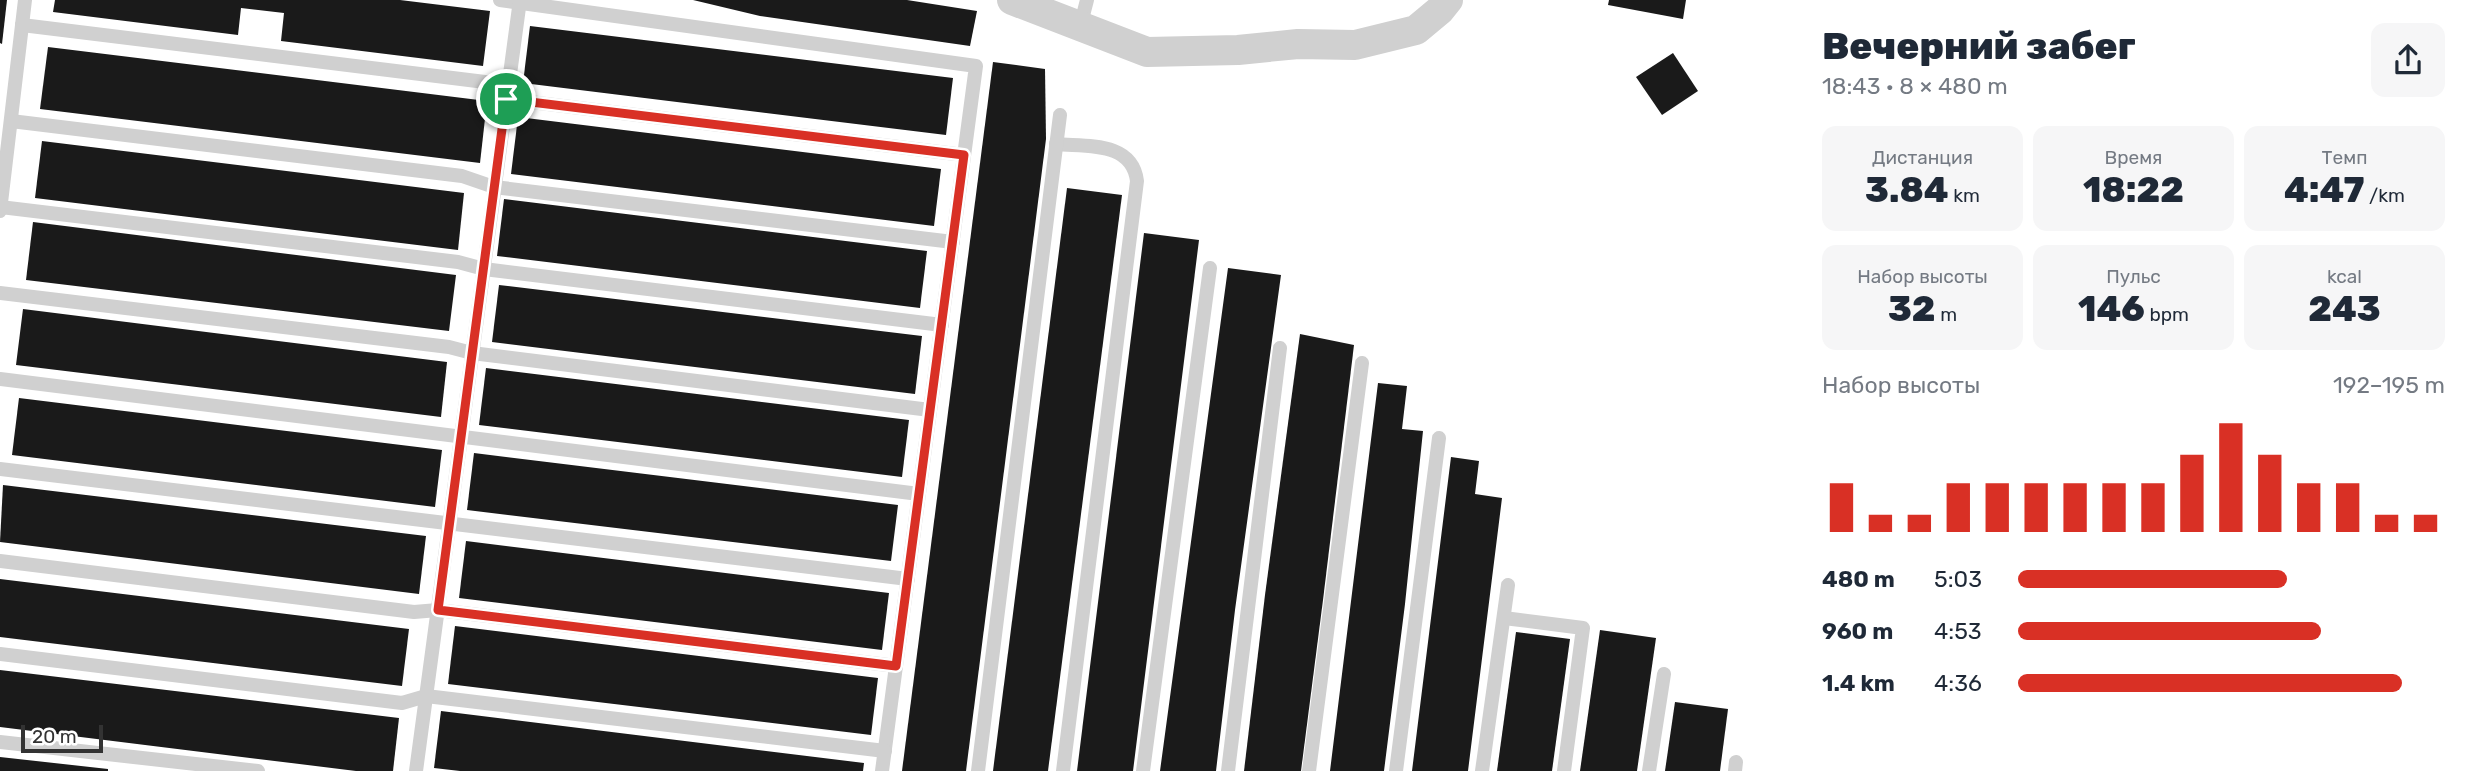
<!DOCTYPE html>
<html lang="ru">
<head>
<meta charset="utf-8">
<style>
	:root { --surface:#fff; --page:#f6f6f7; --text:#1f2937; --muted:#747a83; --accent:#d93025 }
	body { margin:0; font-family:Rubik,sans-serif; background:var(--page); color:var(--text); height:100vh; display:flex; flex-direction:column; font-size:26px; white-space:nowrap }
	* { box-sizing:border-box; margin:0 }
	p { font-size:23px; color:var(--muted) }
	.icon { flex:none; width:38px; height:38px; fill:none; stroke:currentColor; stroke-width:2; stroke-linecap:round; stroke-linejoin:round }
	.map { position:relative; flex:1; overflow:hidden }
	.side { display:flex; flex-direction:column; background:var(--surface); width:665px }
	.side>* { flex:none }
	.scale { position:absolute; left:21px; bottom:18px; width:82px; box-sizing:border-box; padding-left:7px; border:4px solid #333; border-top:0; font-size:19px; line-height:24px; white-space:nowrap; color:#333; -webkit-text-stroke:5px #fff; paint-order:stroke }
	.pin { position:absolute; display:grid; place-items:center; width:60px; height:60px; color:#fff; margin:-30px; border:4px solid #fff; border-radius:50%; box-shadow:0 2px 7px #0007 }
	.round { display:grid; place-items:center; flex:none; width:74px; height:74px; border-radius:14px; background:var(--page) }
	.head { display:flex; align-items:center; justify-content:space-between; height:119px; padding:0 21px }
	h1 { font-size:38px; font-weight:800; line-height:52px }
	.stats { display:grid; grid-template-columns:repeat(3,1fr); gap:10px; height:119px; padding:7px 21px }
	.stats div { display:grid; align-content:center; border-radius:14px; background:var(--page); text-align:center }
	.stats b { font-size:35px; font-weight:800 }
	.stats small { font-size:19px; font-weight:400 }
	.stats p { font-size:19px }
	.chart { height:196px; padding:14px 21px }
	.chart p { display:flex; justify-content:space-between }
	.chart svg { width:100%; height:126px; margin-top:7px; stroke:var(--accent); stroke-width:6 }
	ul { padding:0 21px; list-style:none; font-size:23px }
	li { display:grid; grid-template-columns:112px 84px 1fr; align-items:center; height:52px }
	li i { height:18px; border-radius:9px; background:var(--accent) }
	main { display:flex; flex:1; min-height:0 }
	.map>svg:first-child { display:block }
	.building { fill:#1a1a1a }
	.lines { fill:none; stroke-linecap:round; stroke-linejoin:round }
	.lane { stroke:#d0d0d0; stroke-width:14 }
	.street { stroke:#d0d0d0; stroke-width:30 }
	.route-casing { stroke:#fff; stroke-width:14 }
	.route { stroke:#d93025; stroke-width:9 }
</style>
</head>
<body>
<main>
<div class="map">
<svg width="1801" height="771" viewBox="0 0 1801 771">
	<rect width="100%" height="100%" fill="#fff"/>
	<g class="building">
		<polygon points="0,0 7,0 2,44 0,43"/>
		<polygon points="55,0 400,0 490,11 483,66 281,41 284,13 241,8 238,35 53,12"/>
		<polygon points="693,0 907,0 977,11 970,46 760,16"/>
		<polygon points="1609,0 1686,0 1683,19 1608,5"/>
		<polygon points="530,26 953,78 946,135 523,83"/>
		<polygon points="48,47 487,101 480,163 40,109"/>
		<polygon points="1673,53 1698,91 1662,115 1636,77"/>
		<polygon points="993,62 1045,69 1046,139 966,771 902,771"/>
		<polygon points="518,117 941,169 934,226 511,174"/>
		<polygon points="42,141 464,193 458,250 35,198"/>
		<polygon points="1067,188 1122,195 1048,771 993,771"/>
		<polygon points="504,199 927,251 920,308 497,256"/>
		<polygon points="33,222 456,275 449,331 26,280"/>
		<polygon points="1144,233 1199,240 1149,643 1133,771 1077,771"/>
		<polygon points="1228,268 1281,275 1235,610 1216,771 1160,771"/>
		<polygon points="499,285 922,336 915,394 492,342"/>
		<polygon points="23,309 447,362 441,417 16,365"/>
		<polygon points="1300,334 1354,345 1323,600 1301,771 1244,771 1265,595"/>
		<polygon points="486,368 909,420 902,477 479,425"/>
		<polygon points="1378,383 1407,386 1402,429 1423,431 1405,604 1384,771 1330,771"/>
		<polygon points="19,398 442,450 435,507 12,455"/>
		<polygon points="474,453 898,505 891,561 467,510"/>
		<polygon points="1451,457 1479,461 1475,494 1502,498 1468,771 1412,771"/>
		<polygon points="3,485 426,536 419,594 0,542"/>
		<polygon points="466,541 889,593 882,650 459,598"/>
		<polygon points="0,579 409,629 402,686 0,637"/>
		<polygon points="455,626 878,678 871,735 448,684"/>
		<polygon points="1600,630 1656,638 1637,771 1580,771"/>
		<polygon points="1516,632 1570,639 1552,771 1497,771"/>
		<polygon points="0,670 399,718 393,771 356,771 0,727"/>
		<polygon points="1675,702 1728,709 1720,771 1665,771"/>
		<polygon points="441,711 864,763 863,771 460,771 434,768"/>
		<polygon points="0,757 108,769 108,771 0,771"/>
	</g>
	<g class="lines">
		<g class="lane">
			<polyline points="500,0 976,66 882,771"/>
			<polyline points="22,25 485,82 506,99 964,155"/>
			<polyline points="1080,27 1087,0"/>
			<polyline points="11,121 462,176 494,187 953,242"/>
			<path d="M1056 144C1087 147 1132 141 1137 181L1063 771"/>
			<polyline points="0,207 458,262 484,269 942,325"/>
			<polyline points="0,211 25,0"/>
			<polyline points="0,293 449,347 472,353 930,410"/>
			<polyline points="0,379 919,494"/>
			<polyline points="0,469 908,579"/>
			<polyline points="0,561 414,612 438,610 896,666"/>
			<polyline points="1504,618 1583,628 1564,771"/>
			<polyline points="0,654 402,703 426,696 885,751"/>
			<polyline points="0,742 258,771"/>
			<polyline points="416,771 520,0"/>
			<polyline points="978,771 1060,115"/>
			<polyline points="1143,771 1210,268"/>
			<polyline points="1228,771 1280,348"/>
			<polyline points="1309,771 1362,363"/>
			<polyline points="1396,771 1439,438"/>
			<polyline points="1482,771 1508,585"/>
			<polyline points="1649,771 1664,674"/>
			<polyline points="1735,771 1736,762"/>
		</g>
		<polyline class="street" points="1012,0 1147,52 1238,50 1298,44 1355,45 1416,30 1440,10 1448,0"/>
	</g>
	<g class="lines">
		<g class="route-casing">
			<polygon id="route" points="506,99 964,155 896,666 438,610"/>
		</g>
		<use href="#route" class="route"/>
	</g>
</svg>
<div class="scale">20 m</div>
<div class="pin" style="left:506px;top:99px;background:#1e9e55"><svg class="icon" aria-label="arrive" viewBox="0 0 24 24"><path d="M6 21V4h12l-3 4 3 4H6"/></svg></div>
</div>
<section class="side">
<div class="head"><div><h1>Вечерний забег</h1><p>18:43 · 8 × 480 m</p></div><a class="round"><svg class="icon" aria-label="share" viewBox="0 0 24 24"><path d="M12 15V3M7 8l5-5 5 5M5 13v7h14v-7"/></svg></a></div>
<div class="stats">
<div><p>Дистанция</p><b>3.84<small> km</small></b></div>
<div><p>Время</p><b>18:22</b></div>
<div><p>Темп</p><b>4:47<small> /km</small></b></div>
</div>
<div class="stats">
<div><p>Набор высоты</p><b>32<small> m</small></b></div>
<div><p>Пульс</p><b>146<small> bpm</small></b></div>
<div><p>kcal</p><b>243</b></div>
</div>
<div class="chart"><p><span>Набор высоты</span>192–195 m</p>
<svg viewBox="0 0 160 44" preserveAspectRatio="none"><path d="M5 44V27M15 44V38M25 44V38M35 44V27M45 44V27M55 44V27M65 44V27M75 44V27M85 44V27M95 44V17M105 44V6M115 44V17M125 44V27M135 44V27M145 44V38M155 44V38"/></svg>
</div>
<ul>
<li><b>480 m</b>5:03<i style="width:63%"></i></li>
<li><b>960 m</b>4:53<i style="width:71%"></i></li>
<li><b>1.4 km</b>4:36<i style="width:90%"></i></li>
</ul>
</section>
</main>
</body>
</html>
